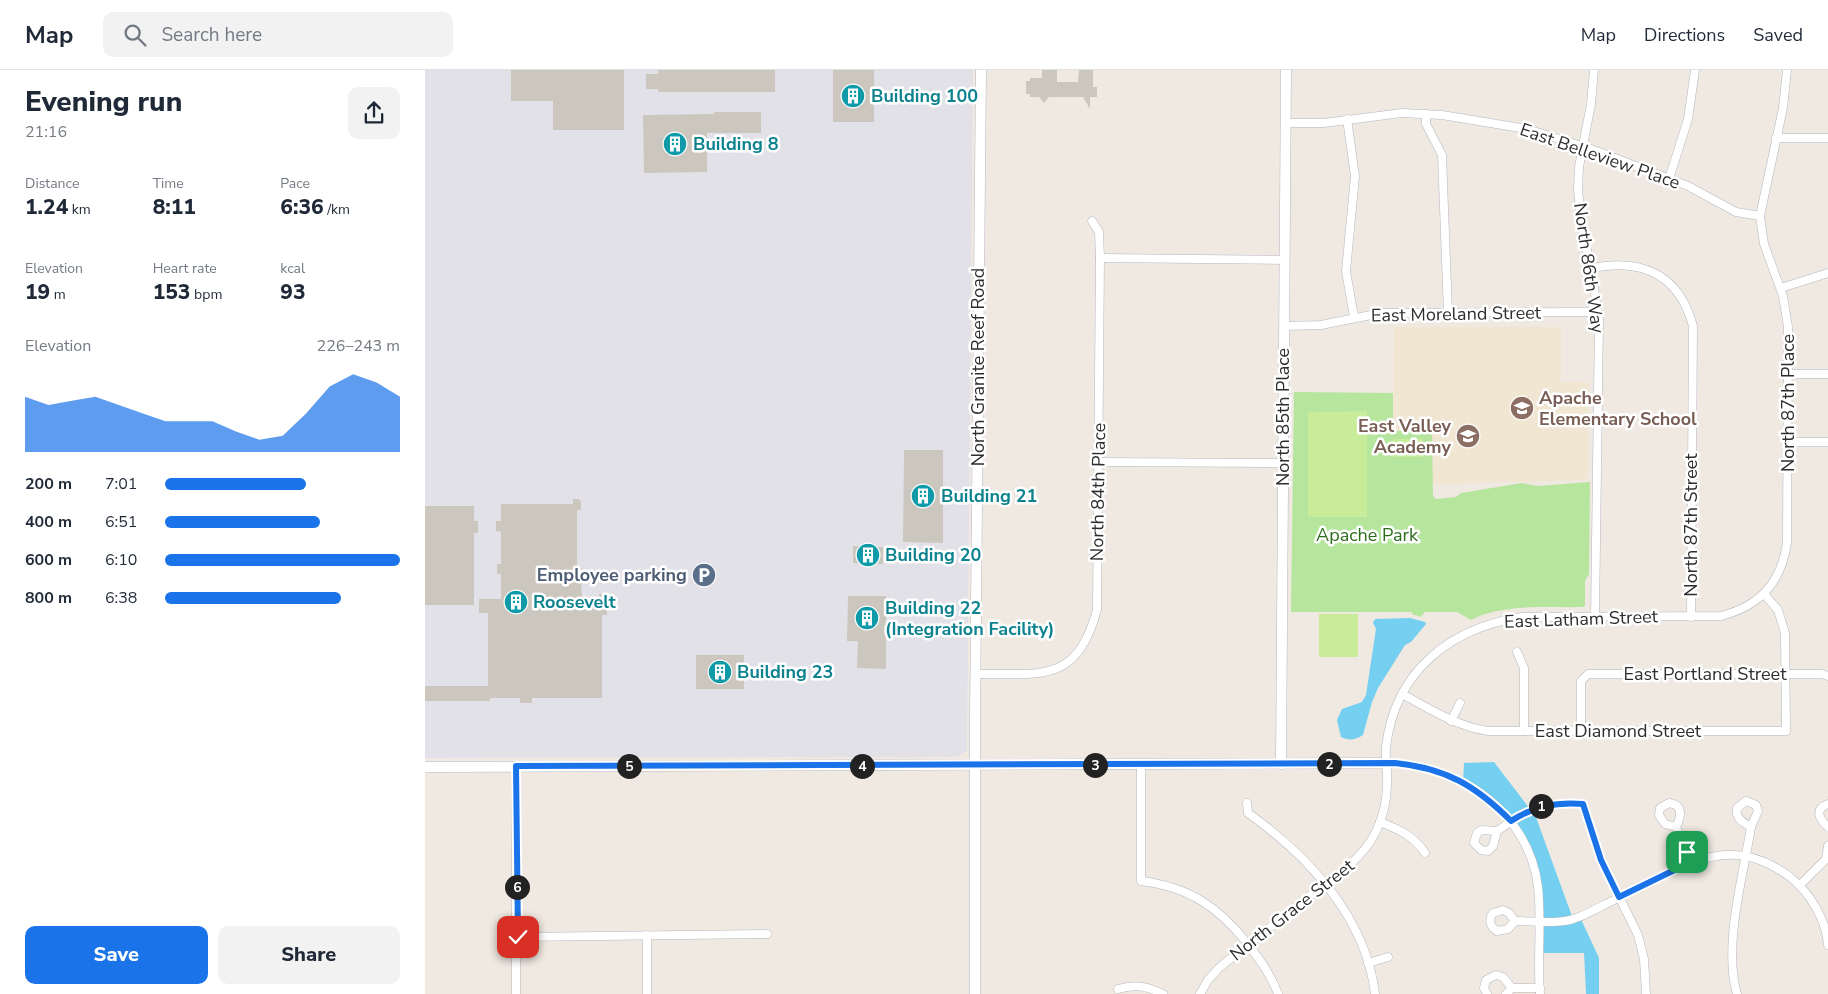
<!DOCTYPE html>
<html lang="en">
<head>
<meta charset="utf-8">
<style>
	:root { --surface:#fff; --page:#f2f2f3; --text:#1f2937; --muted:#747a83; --line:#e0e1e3; --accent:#1a73e8 }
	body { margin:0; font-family:"Nunito Sans",sans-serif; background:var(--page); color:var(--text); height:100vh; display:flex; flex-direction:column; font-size:19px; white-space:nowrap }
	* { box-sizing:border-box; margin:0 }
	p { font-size:16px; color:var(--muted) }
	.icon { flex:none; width:28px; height:28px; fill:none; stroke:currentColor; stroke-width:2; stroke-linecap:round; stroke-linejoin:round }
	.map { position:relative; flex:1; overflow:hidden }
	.sheet { display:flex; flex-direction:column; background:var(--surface); width:425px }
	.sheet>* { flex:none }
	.pin { position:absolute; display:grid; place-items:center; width:42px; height:42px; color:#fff; margin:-21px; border-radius:10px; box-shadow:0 2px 8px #0006 }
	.km { position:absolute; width:25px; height:25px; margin:-12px; border-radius:50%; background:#222; color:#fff; font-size:14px; line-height:25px; text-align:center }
	.round { display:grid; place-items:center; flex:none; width:52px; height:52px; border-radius:10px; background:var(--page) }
	.overview { display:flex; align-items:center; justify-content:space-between; height:85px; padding:0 25px }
	h1 { font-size:28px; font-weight:800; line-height:38px }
	.metrics { display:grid; grid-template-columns:repeat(3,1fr); gap:8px; height:85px; padding:5px 25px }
	.metrics div { display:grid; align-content:center }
	.metrics b { font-size:21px; font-weight:800 }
	.metrics small { font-size:14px; font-weight:400 }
	.metrics p { font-size:14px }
	.chart { height:140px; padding:10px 25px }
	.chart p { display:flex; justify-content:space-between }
	.chart svg { width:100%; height:90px; margin-top:5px; fill:var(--accent); opacity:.7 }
	.button { display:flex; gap:10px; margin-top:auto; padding:10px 25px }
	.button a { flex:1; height:58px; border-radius:10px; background:var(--accent); color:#fff; font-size:20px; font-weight:800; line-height:58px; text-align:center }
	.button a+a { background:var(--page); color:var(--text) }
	ul { padding:0 25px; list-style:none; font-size:16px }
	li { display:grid; grid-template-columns:80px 60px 1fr; align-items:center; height:38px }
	li i { height:12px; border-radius:6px; background:var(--accent) }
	header { display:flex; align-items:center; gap:30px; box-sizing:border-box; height:70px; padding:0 25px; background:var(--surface); border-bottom:1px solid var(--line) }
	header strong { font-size:24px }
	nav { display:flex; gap:28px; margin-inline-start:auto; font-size:18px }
	.search { width:350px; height:45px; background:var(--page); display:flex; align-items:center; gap:12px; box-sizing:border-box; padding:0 18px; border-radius:10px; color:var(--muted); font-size:19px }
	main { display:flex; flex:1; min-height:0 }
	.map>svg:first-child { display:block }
	.industrial { fill:#e3e1e8 }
	.education { fill:#f0e6d1 }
	.green { fill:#b6e59e }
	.pitch { fill:#c9ec9a }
	.water { fill:#75cff0 }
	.building { fill:#cbc7bf }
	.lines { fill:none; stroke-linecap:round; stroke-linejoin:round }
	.minor-casing { stroke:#b4b7c1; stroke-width:9 }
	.tertiary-casing { stroke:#b4b7c1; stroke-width:11 }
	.minor { stroke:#fff; stroke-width:8 }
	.tertiary { stroke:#fff; stroke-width:10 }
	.route-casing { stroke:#fff; stroke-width:10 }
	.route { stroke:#1a73e8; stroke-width:6 }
	.labels { text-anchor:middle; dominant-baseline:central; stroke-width:5; stroke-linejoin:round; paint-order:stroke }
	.culture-label { font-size:18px; font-weight:bold; fill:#0d838f; stroke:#fff; text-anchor:start }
	.street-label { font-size:18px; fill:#2e2e2e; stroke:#fff }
	.education-label { font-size:18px; font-weight:bold; fill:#785e54; stroke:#fff; text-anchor:start }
	.park-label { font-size:18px; fill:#2c6e1b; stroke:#fff }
	.service-label { font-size:18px; font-weight:bold; fill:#4e5e75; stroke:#fff; text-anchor:end }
</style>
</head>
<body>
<header>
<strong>Map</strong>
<div class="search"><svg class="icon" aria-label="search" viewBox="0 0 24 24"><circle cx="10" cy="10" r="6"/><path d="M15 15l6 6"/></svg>Search here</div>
<nav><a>Map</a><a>Directions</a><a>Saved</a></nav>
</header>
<main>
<section class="sheet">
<div class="overview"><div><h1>Evening run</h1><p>21:16</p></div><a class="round"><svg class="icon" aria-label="share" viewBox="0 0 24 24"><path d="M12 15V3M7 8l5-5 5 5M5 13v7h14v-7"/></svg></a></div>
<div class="metrics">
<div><p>Distance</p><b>1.24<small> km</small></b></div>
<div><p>Time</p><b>8:11</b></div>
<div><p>Pace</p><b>6:36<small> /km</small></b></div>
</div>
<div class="metrics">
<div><p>Elevation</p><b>19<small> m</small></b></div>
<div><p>Heart rate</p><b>153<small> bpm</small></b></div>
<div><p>kcal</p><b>93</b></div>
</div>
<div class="chart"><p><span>Elevation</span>226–243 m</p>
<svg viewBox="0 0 160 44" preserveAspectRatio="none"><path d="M0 44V17L10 21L20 19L30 17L40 21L50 25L60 29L70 29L80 29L90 34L100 38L110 36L120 25L130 12L140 6L150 10L160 17V44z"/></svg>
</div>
<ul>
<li><b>200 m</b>7:01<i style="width:60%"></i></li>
<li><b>400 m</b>6:51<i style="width:66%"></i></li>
<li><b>600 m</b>6:10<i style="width:100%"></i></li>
<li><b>800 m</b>6:38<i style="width:75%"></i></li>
</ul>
<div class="button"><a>Save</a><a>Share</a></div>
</section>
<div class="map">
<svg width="1403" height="924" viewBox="0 0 1403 924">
	<rect width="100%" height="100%" fill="#efe9e1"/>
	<polygon class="industrial" points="0,0 548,0 542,681 532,687 0,688"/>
	<polygon class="education" points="969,257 1136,257 1136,312 1164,312 1162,410 1008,414 1007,360 968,361"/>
	<path class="green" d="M869 322 968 323V361L1007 360 1008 426 1011 429 1031 427 1036 423 1097 413 1113 416 1165 412 1164 504 1160 511V536L1157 537C1121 538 1079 533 1046 550L1032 542H1000L996 547 987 544V542H866Z"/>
	<g class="pitch">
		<polygon points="942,341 942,447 883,447 883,342"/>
		<rect x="968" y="369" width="30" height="18"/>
		<rect x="894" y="544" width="39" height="43"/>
	</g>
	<g class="water">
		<path d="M985 548 1000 552 1001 554 986 572 980 575 953 618 947 632 938 665C930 670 924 671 916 667L912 650 917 639 937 632 941 625 951 559 948 553 950 549Z"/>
		<polygon points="1069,692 1105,739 1108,739 1148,849 1155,847 1174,888 1174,924 1161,924 1161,922 1159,883 1115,883 1110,804 1086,751 1038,712 1039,693"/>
	</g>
	<g class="building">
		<polygon points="86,0 199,0 199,60 128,60 128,31 86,31"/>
		<polygon points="233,0 350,0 350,22 233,22 233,19 221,19 221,4 233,4"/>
		<rect x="408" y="0" width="41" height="52"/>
		<polygon points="617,0 632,0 632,12 653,12 654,0 668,0 668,17 672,17 672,27 665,27 665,39 658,27 624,27 619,33 614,27 605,27 605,24 601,24 601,11 605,11 605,8 617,8"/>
		<polygon points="289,42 336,42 336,63 282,63 282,102 219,103 218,45 289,44"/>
		<polygon points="479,380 518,380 518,473 478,472"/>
		<polygon points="148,429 154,429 156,432 156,440 152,440 152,509 156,509 157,528 174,529 174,524 182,524 182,545 177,545 177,628 107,628 107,633 95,633 95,628 65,628 65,631 0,631 0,616 63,616 63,543 54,543 54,529 76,529 76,504 72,504 72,494 76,494 76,462 71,461 71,451 76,451 76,434 148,434"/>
		<polygon points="0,436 49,436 49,451 53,451 53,463 49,463 49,535 0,535"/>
		<polygon points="428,476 458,477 458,494 428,493"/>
		<polygon points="423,526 461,526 461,599 432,598 433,571 422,571"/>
		<rect x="271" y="585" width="48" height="34"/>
	</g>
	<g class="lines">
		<g class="minor-casing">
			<g id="minor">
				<polyline points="1169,0 1166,34 1154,97 1153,120 1157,158 1166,198 1174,250 1170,547"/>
				<polyline points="1001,44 1001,54 1017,85 1023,243"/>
				<polyline points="922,49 930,106 921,201 929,247"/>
				<polyline points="860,53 899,53 977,43 1017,45 1102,59 1166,79 1263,116 1311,142 1335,146"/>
				<polyline points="1351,68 1403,68"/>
				<polyline points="1244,109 1263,49 1270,0"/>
				<polyline points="675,188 859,190"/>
				<path d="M1166 198C1217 188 1254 204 1268 256L1266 547"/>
				<polyline points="1356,218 1403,203"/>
				<polyline points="859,256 896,255 956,243 1173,242"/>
				<polyline points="1363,304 1403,304"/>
				<polyline points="1362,372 1403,372"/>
				<polyline points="674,392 858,393"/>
				<polyline points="1092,582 1099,598 1099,661"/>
				<path d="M551 604C616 603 651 615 672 540L675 188 674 162 667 151"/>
				<path d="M977 624C1005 639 1031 656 1063 661H1361L1360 563 1353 540 1339 524"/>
				<polyline points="1026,651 1035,633"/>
				<polyline points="1156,661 1156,611 1163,604 1397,604 1403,606"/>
				<path d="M962 693C1034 694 1104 742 1113 817 1117 853 1112 888 1115 924"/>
				<path d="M716 695V811C765 817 793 837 823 874 835 890 846 905 853 924"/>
				<polyline points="91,696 91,924"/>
				<path d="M1321 731 1331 735 1333 741 1326 757C1318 752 1310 749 1312 738Z"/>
				<path d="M822 733 823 743C883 786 941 847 950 924"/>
				<path d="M1244 733C1259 735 1256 747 1251 757L1240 754 1234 745 1235 738Z"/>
				<path d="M1403 734C1389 739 1394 749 1403 757"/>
				<path d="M955 752C973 759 989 766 1000 783"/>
				<polyline points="1251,757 1266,792"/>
				<polygon points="1057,760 1072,761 1068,776 1063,781 1056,780 1049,773 1052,763"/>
				<path d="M1072 761C1104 739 1118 731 1158 734L1176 790 1213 865 1219 889 1221 924"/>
				<polyline points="1375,815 1401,789 1403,776"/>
				<path d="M1078 840 1084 843 1090 851 1083 859 1072 861C1065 857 1063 850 1068 843Z"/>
				<path d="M1090 851C1110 851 1133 855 1151 848 1161 845 1170 839 1179 835 1197 826 1215 817 1233 808 1282 784 1317 771 1365 807 1385 823 1401 849 1403 875"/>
				<polyline points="222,865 222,924"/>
				<polyline points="93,867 342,864"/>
				<polyline points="943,893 963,887"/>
				<polyline points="1087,918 1115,918"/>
				<path d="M693 919C710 914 722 916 738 924"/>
				<path d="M775 924 783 910 794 898C824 873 856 849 886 825 907 809 930 794 945 772 958 752 963 728 962 704 962 695 960 686 961 677 970 601 1025 558 1097 547L1296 546C1334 536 1356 514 1362 473L1363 257 1358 226 1339 174 1335 146 1358 38 1362 0"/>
				<polyline points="1062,924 1059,918 1061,910 1071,905 1078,907 1087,918 1081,924"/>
				<path d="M1312 924C1298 876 1318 807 1326 757"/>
			</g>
		</g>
		<g class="tertiary-casing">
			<g id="tertiary">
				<polyline points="856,694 861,0"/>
				<polyline points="0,697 962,693"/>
				<polyline points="550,924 550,647 556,0"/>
			</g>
		</g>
		<use href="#minor" class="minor"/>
		<use href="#tertiary" class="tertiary"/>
	</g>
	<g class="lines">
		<g class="route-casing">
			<path id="route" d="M93 867 91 696 970 693C1021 698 1051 716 1086 751 1109 736 1131 732 1158 734L1176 790 1194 827 1266 792 1262 782"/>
		</g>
		<use href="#route" class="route"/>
	</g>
	<defs>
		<g id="building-disc" transform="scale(1.25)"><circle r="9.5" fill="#0f9aa8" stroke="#fff"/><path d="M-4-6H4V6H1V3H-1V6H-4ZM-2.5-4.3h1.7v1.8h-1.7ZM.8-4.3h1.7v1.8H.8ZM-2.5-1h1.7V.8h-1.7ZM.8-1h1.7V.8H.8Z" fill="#fff"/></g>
		<g id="school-disc" transform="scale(1.25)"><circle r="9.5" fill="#8d6e63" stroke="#fff"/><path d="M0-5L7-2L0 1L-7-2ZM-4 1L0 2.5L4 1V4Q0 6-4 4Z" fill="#fff"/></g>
		<g id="parking-disc" transform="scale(1.25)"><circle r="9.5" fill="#5c6f8a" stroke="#fff"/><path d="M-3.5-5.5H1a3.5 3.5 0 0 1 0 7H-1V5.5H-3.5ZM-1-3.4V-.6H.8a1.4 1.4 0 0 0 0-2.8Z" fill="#fff"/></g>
	</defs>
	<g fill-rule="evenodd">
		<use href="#building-disc" x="428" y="26"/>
		<use href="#building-disc" x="250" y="74"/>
		<use href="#school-disc" x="1097" y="338"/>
		<use href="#school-disc" x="1043" y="366"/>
		<use href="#building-disc" x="498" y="426"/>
		<use href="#building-disc" x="443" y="485"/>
		<use href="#parking-disc" x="279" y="505"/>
		<use href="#building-disc" x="91" y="532"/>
		<use href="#building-disc" x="442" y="548"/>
		<use href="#building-disc" x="295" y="602"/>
	</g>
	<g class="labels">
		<g class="culture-label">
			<text x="446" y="26">Building 100</text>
			<text x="268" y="74">Building 8</text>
			<text x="516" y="426">Building 21</text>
			<text x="460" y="485">Building 20</text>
			<text x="108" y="532">Roosevelt</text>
			<text x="460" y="538">Building 22<tspan x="460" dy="21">(Integration Facility)</tspan></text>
			<text x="312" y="602">Building 23</text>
		</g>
		<g class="street-label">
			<text transform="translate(1175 86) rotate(19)">East Belleview Place</text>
			<text transform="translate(1164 198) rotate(82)">North 86th Way</text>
			<text transform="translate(1031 244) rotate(-1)">East Moreland Street</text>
			<text transform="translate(553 297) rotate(-90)">North Granite Reef Road</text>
			<text transform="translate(1363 333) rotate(-90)">North 87th Place</text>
			<text transform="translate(858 347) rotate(-90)">North 85th Place</text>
			<text transform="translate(673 422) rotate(-89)">North 84th Place</text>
			<text transform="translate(1266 455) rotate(-90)">North 87th Street</text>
			<text transform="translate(1156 549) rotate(-2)">East Latham Street</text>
			<text x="1280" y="604">East Portland Street</text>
			<text x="1193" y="661">East Diamond Street</text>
			<text transform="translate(867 840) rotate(-38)">North Grace Street</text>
		</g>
		<g class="education-label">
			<text x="1114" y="328">Apache<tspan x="1114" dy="21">Elementary School</tspan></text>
			<text x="1026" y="356" text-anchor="end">East Valley<tspan x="1026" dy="21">Academy</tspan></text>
		</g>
		<g class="park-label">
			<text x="942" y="465">Apache Park</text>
		</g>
		<g class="service-label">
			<text x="262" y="505">Employee parking</text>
		</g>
	</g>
</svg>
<div class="pin" style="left:1262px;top:782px;background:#1e9e55"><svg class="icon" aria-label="arrive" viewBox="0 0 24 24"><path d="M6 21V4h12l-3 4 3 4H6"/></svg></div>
<div class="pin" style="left:93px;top:867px;background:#d93025"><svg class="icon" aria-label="check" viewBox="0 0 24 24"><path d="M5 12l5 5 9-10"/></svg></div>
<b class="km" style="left:1116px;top:736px">1</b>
<b class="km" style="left:904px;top:694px">2</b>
<b class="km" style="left:670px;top:695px">3</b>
<b class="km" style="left:437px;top:696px">4</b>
<b class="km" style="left:204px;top:696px">5</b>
<b class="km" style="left:92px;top:817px">6</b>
</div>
</main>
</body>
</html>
